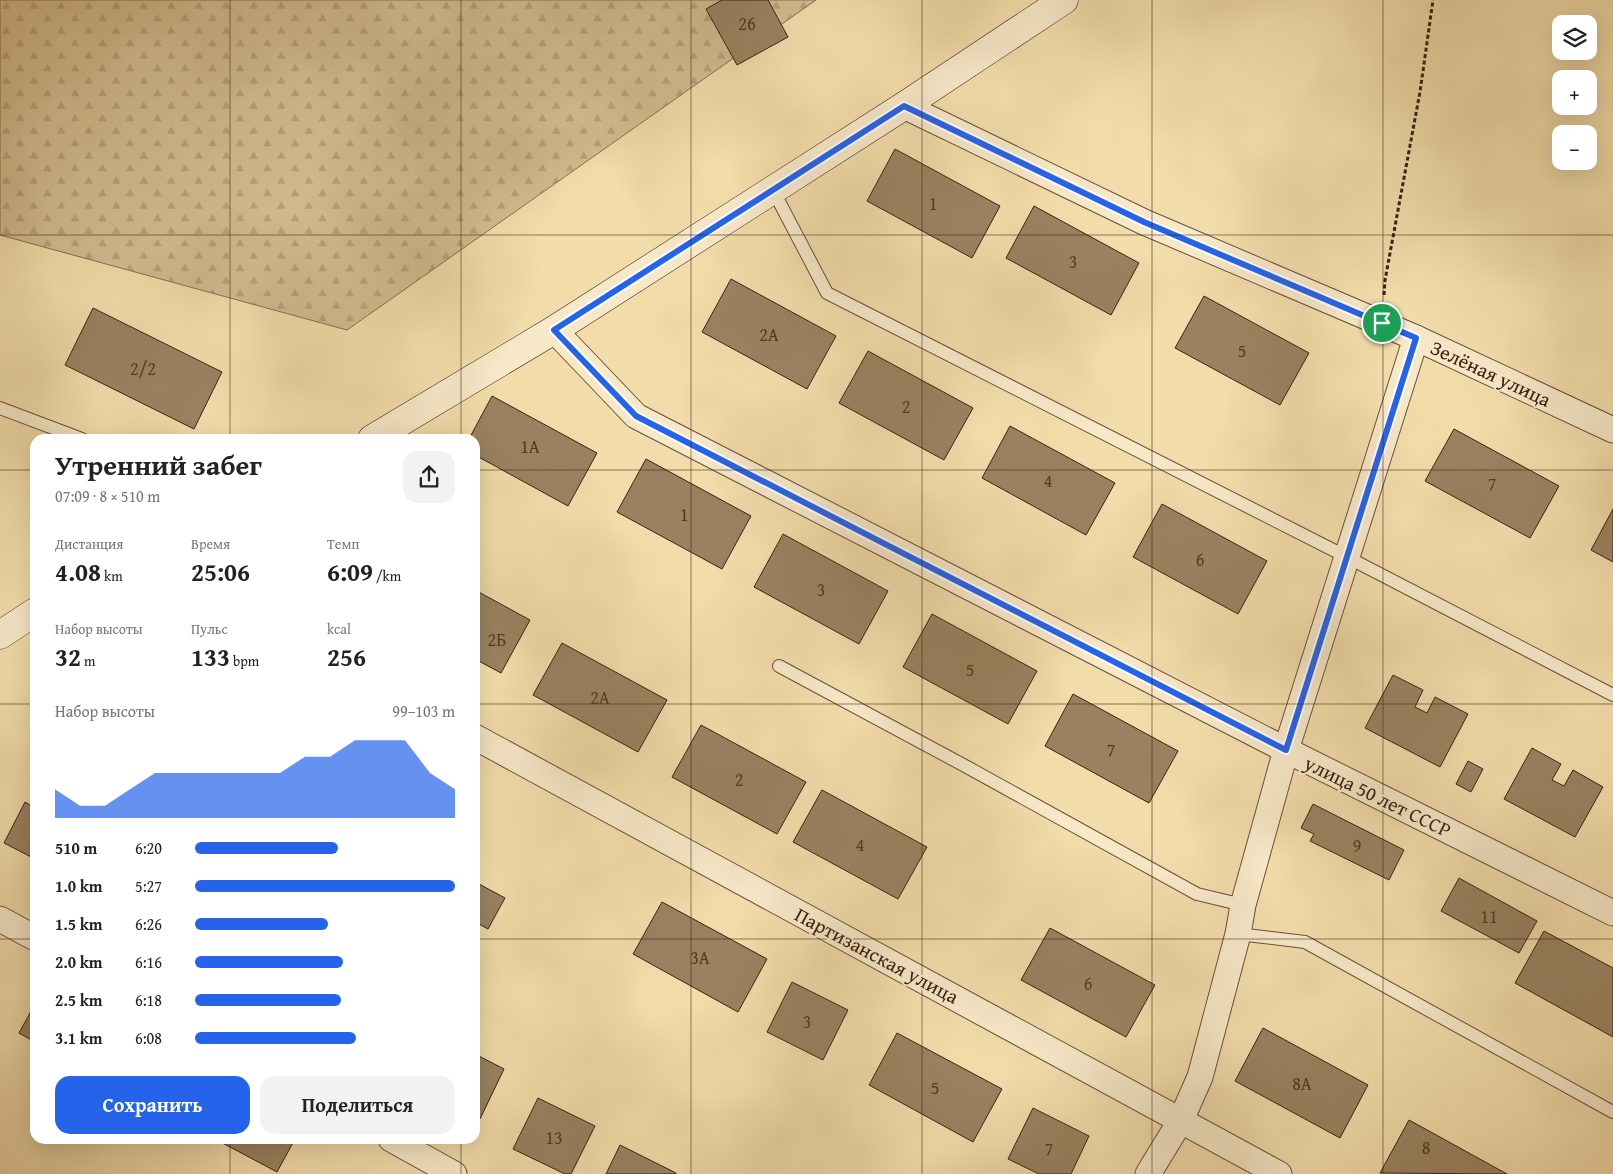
<!DOCTYPE html>
<html lang="ru">
<head>
<meta charset="utf-8">
<style>
	:root { --surface:#fff; --page:#f2f2f2; --text:#222; --muted:#767676; --accent:#2563eb }
	body { margin:0; font-family:"Gentium Book Plus",serif; background:var(--page); color:var(--text); height:100vh; display:flex; flex-direction:column; font-size:19px; white-space:nowrap }
	* { box-sizing:border-box; margin:0 }
	p { font-size:16px; color:var(--muted) }
	.icon { flex:none; width:28px; height:28px; fill:none; stroke:currentColor; stroke-width:2; stroke-linecap:round; stroke-linejoin:round }
	.map { position:relative; flex:1; overflow:hidden }
	.side { position:absolute; left:30px; top:434px; width:450px; height:710px; display:flex; flex-direction:column; background:var(--surface); border-radius:15px; box-shadow:0 5px 20px #0002 }
	.side>* { flex:none }
	.controls { position:absolute; left:1552px; top:15px; display:grid; gap:10px }
	.controls a { display:grid; place-items:center; width:45px; height:45px; border-radius:10px; background:var(--surface); box-shadow:0 5px 20px #0002; font-size:25px }
	.pin { position:absolute; display:grid; place-items:center; width:42px; height:42px; color:#fff; margin:-21px; border:2px solid #fff; border-radius:50%; box-shadow:0 1px 5px #0007 }
	.round { display:grid; place-items:center; flex:none; width:52px; height:52px; border-radius:15px; background:var(--page) }
	.headline { display:flex; align-items:center; justify-content:space-between; height:85px; padding:0 25px }
	h1 { font-size:28px; font-weight:700; line-height:38px }
	.figures { display:grid; grid-template-columns:repeat(3,1fr); gap:8px; height:85px; padding:5px 25px }
	.figures div { display:grid; align-content:center }
	.figures b { font-size:25px; font-weight:700 }
	.figures small { font-size:14px; font-weight:400 }
	.figures p { font-size:14px }
	.chart { height:140px; padding:10px 25px }
	.chart p { display:flex; justify-content:space-between }
	.chart svg { width:100%; height:90px; margin-top:5px; fill:var(--accent); opacity:.7 }
	.action { display:flex; gap:10px; margin-top:auto; padding:10px 25px }
	.action a { flex:1; height:58px; border-radius:15px; background:var(--accent); color:#fff; font-size:20px; font-weight:700; line-height:58px; text-align:center }
	.action a+a { background:var(--page); color:var(--text) }
	ul { padding:0 25px; list-style:none; font-size:16px }
	li { display:grid; grid-template-columns:80px 60px 1fr; align-items:center; height:38px }
	li i { height:12px; border-radius:6px; background:var(--accent) }
	.map>svg:first-child { display:block }
	.forest { fill:url(#forest-firs); stroke:#876e50 }
	.building { fill:#9a8261; stroke:#3b2111 }
	.lines { fill:none; stroke-linecap:round; stroke-linejoin:round }
	.lane-casing { stroke:#695037; stroke-width:14 }
	.street-casing { stroke:#695037; stroke-width:27 }
	.secondary-casing { stroke:#3b2111; stroke-width:29 }
	.path { stroke:#3b2111; stroke-width:3; stroke-dasharray:4 2.5; stroke-linecap:butt }
	.lane { stroke:#f7e8c8; stroke-width:12 }
	.street { stroke:#f7e8c8; stroke-width:25 }
	.secondary { stroke:#f7e8c8; stroke-width:28 }
	.route-casing { stroke:#fff; stroke-width:10 }
	.route { stroke:#2563eb; stroke-width:6 }
	.grid { fill:none; stroke:#3b2111; stroke-width:1; stroke-opacity:0.55 }
	.labels { text-anchor:middle; dominant-baseline:central; stroke-width:4; stroke-linejoin:round; paint-order:stroke }
	.number-label { font-size:18px; fill:#533925 }
	.street-label { font-size:20px; fill:#3b2111; stroke:#f7e8c8 }
</style>
</head>
<body>
<div class="map">
<svg width="1613" height="1174" viewBox="0 0 1613 1174">
	<defs>
		<pattern id="forest-firs" width="22" height="20" patternUnits="userSpaceOnUse" patternTransform="scale(1.25)"><rect width="22" height="20" fill="#d3bc90"/><path d="M5 1l3.5 6h-7zM16 11l3.5 6h-7z" fill="#b6a17b"/></pattern>
	</defs>
	<rect width="100%" height="100%" fill="#f2dcaa"/>
	<filter id="stains"><feTurbulence type="fractalNoise" baseFrequency=".004" numOctaves="4"/><feColorMatrix values="0 0 0 0 .2 0 0 0 0 .09 0 0 0 0 .02 0 0 0 .5 -.17"/></filter>
	<radialGradient id="worn" r=".72"><stop offset=".6" stop-color="#630" stop-opacity="0"/><stop offset="1" stop-color="#630" stop-opacity=".3"/></radialGradient>
	<polygon class="forest" points="0,0 816,0 347,330 0,235"/>
	<g class="building">
		<polygon points="722,0 768,0 788,37 737,65 706,9"/>
		<polygon points="895,149 1000,206 972,258 867,201"/>
		<polygon points="1034,206 1139,263 1111,315 1006,258"/>
		<polygon points="731,279 836,336 807,389 702,332"/>
		<polygon points="1204,296 1309,353 1280,405 1175,348"/>
		<polygon points="93,308 222,372 194,429 65,365"/>
		<polygon points="868,351 973,408 944,460 839,403"/>
		<polygon points="492,396 597,453 568,506 475,455 475,439 469,439"/>
		<polygon points="1010,426 1115,483 1086,535 982,478"/>
		<polygon points="1454,429 1559,486 1530,538 1425,481"/>
		<polygon points="646,459 751,516 722,569 617,512"/>
		<polygon points="1162,504 1267,561 1238,614 1133,557"/>
		<polygon points="1613,509 1613,562 1591,550"/>
		<polygon points="783,534 888,591 859,644 754,587"/>
		<polygon points="475,590 530,620 501,673 475,659"/>
		<polygon points="932,614 1037,671 1008,724 903,667"/>
		<polygon points="562,643 667,700 638,752 533,695"/>
		<polygon points="1393,675 1423,690 1415,707 1427,713 1435,697 1468,714 1440,767 1365,728"/>
		<polygon points="1073,694 1178,751 1149,803 1045,746"/>
		<polygon points="701,725 806,782 777,834 672,777"/>
		<polygon points="1532,748 1561,764 1552,780 1564,786 1573,770 1603,787 1575,837 1504,799"/>
		<polygon points="1468,761 1483,769 1471,792 1456,784"/>
		<polygon points="822,790 927,847 898,899 793,842"/>
		<polygon points="25,802 35,808 35,859 4,843"/>
		<polygon points="1313,804 1404,850 1389,880 1310,841 1314,834 1301,828"/>
		<polygon points="1459,878 1537,921 1519,953 1441,911"/>
		<polygon points="479,884 505,898 488,929 475,922 475,892"/>
		<polygon points="662,902 767,959 738,1012 633,954"/>
		<polygon points="1050,928 1155,985 1126,1037 1021,980"/>
		<polygon points="1544,931 1613,968 1613,1037 1515,983"/>
		<polygon points="792,982 848,1010 823,1060 767,1032"/>
		<polygon points="35,1004 35,1042 19,1033"/>
		<polygon points="1263,1028 1368,1085 1340,1138 1235,1081"/>
		<polygon points="897,1033 1002,1089 973,1142 869,1085"/>
		<polygon points="475,1054 504,1069 480,1119 475,1117"/>
		<polygon points="538,1098 595,1126 571,1174 565,1174 513,1149"/>
		<polygon points="1033,1108 1089,1136 1071,1174 1039,1174 1008,1159"/>
		<polygon points="1409,1120 1507,1174 1380,1173"/>
		<polygon points="215,1139 295,1139 277,1172"/>
		<polygon points="620,1145 676,1173 676,1174 606,1174"/>
	</g>
	<g class="lines">
		<g class="lane-casing">
			<g id="lane">
				<polyline points="773,190 827,293 1347,557 1613,695"/>
				<polyline points="0,408 82,439"/>
				<polyline points="779,666 967,767 1197,894 1243,905"/>
				<polyline points="1238,934 1305,942 1613,1112"/>
			</g>
		</g>
		<g class="street-casing">
			<g id="street">
				<polyline points="904,106 1144,222 1416,338 1613,430"/>
				<polyline points="554,330 636,416 1286,750 1613,913"/>
				<polyline points="475,737 1279,1174"/>
				<polyline points="0,919 35,938"/>
				<polyline points="391,1139 454,1174"/>
				<polyline points="1148,1174 1181,1120 1200,1077 1238,934 1243,905 1286,750 1416,338"/>
			</g>
		</g>
		<g class="secondary-casing">
			<g id="secondary">
				<polyline points="372,439 554,330 904,106 1064,0"/>
				<polyline points="0,635 35,612"/>
			</g>
		</g>
		<polyline class="path" points="1384,295 1385,280 1420,92 1433,0"/>
		<use href="#lane" class="lane"/>
		<use href="#street" class="street"/>
		<use href="#secondary" class="secondary"/>
	</g>
	<g class="lines">
		<g class="route-casing">
			<polygon id="route" points="904,106 1144,222 1416,338 1286,750 636,416 554,330"/>
		</g>
		<use href="#route" class="route"/>
	</g>
	<path class="grid" d="M230 0V439M461 0V439M691 0V1174M922 0V1174M1152 0V1174M1383 0V1174M0 235H1613M0 470H35M475 470H1613M0 704H35M475 704H1613M0 939H35M475 939H1613M230 1139V1174M461 1139V1174"/>
	<g class="labels">
		<g class="number-label">
			<text x="747" y="23">26</text>
			<text x="933" y="203">1</text>
			<text x="1073" y="261">3</text>
			<text x="769" y="334">2А</text>
			<text x="1242" y="350">5</text>
			<text x="143" y="368">2/2</text>
			<text x="906" y="406">2</text>
			<text x="530" y="446">1А</text>
			<text x="1048" y="480">4</text>
			<text x="1492" y="483">7</text>
			<text x="684" y="514">1</text>
			<text x="1200" y="559">6</text>
			<text x="821" y="589">3</text>
			<text x="497" y="639">2Б</text>
			<text x="970" y="669">5</text>
			<text x="600" y="697">2А</text>
			<text x="1111" y="749">7</text>
			<text x="739" y="779">2</text>
			<text x="860" y="844">4</text>
			<text x="1357" y="845">9</text>
			<text x="1489" y="916">11</text>
			<text x="700" y="957">3А</text>
			<text x="1088" y="983">6</text>
			<text x="807" y="1021">3</text>
			<text x="1302" y="1083">8А</text>
			<text x="935" y="1087">5</text>
			<text x="554" y="1137">13</text>
			<text x="1426" y="1147">8</text>
			<text x="1049" y="1148">7</text>
		</g>
		<g class="street-label">
			<text transform="translate(1491 373) rotate(25)">Зелёная улица</text>
			<text transform="translate(1378 796) rotate(26)">улица 50 лет СССР</text>
			<text transform="translate(877 955) rotate(28)">Партизанская улица</text>
		</g>
	</g>
	<rect width="100%" height="100%" filter="url(#stains)"/>
	<rect width="100%" height="100%" fill="url(#worn)"/>
</svg>
<div class="controls">
<a><svg class="icon" aria-label="layers" viewBox="0 0 24 24"><path d="M12 4l9 5-9 5-9-5zM3 14l9 5 9-5"/></svg></a>
<a>+</a>
<a>−</a>
</div>
<div class="pin" style="left:1382px;top:323px;background:#1e9e55"><svg class="icon" aria-label="arrive" viewBox="0 0 24 24"><path d="M6 21V4h12l-3 4 3 4H6"/></svg></div>
<section class="side">
<div class="headline"><div><h1>Утренний забег</h1><p>07:09 · 8 × 510 m</p></div><a class="round"><svg class="icon" aria-label="share" viewBox="0 0 24 24"><path d="M12 15V3M7 8l5-5 5 5M5 13v7h14v-7"/></svg></a></div>
<div class="figures">
<div><p>Дистанция</p><b>4.08<small> km</small></b></div>
<div><p>Время</p><b>25:06</b></div>
<div><p>Темп</p><b>6:09<small> /km</small></b></div>
</div>
<div class="figures">
<div><p>Набор высоты</p><b>32<small> m</small></b></div>
<div><p>Пульс</p><b>133<small> bpm</small></b></div>
<div><p>kcal</p><b>256</b></div>
</div>
<div class="chart"><p><span>Набор высоты</span>99–103 m</p>
<svg viewBox="0 0 160 44" preserveAspectRatio="none"><path d="M0 44V30L10 38L20 38L30 30L40 22L50 22L60 22L70 22L80 22L90 22L100 14L110 14L120 6L130 6L140 6L150 22L160 30V44z"/></svg>
</div>
<ul>
<li><b>510 m</b>6:20<i style="width:55%"></i></li>
<li><b>1.0 km</b>5:27<i style="width:100%"></i></li>
<li><b>1.5 km</b>6:26<i style="width:51%"></i></li>
<li><b>2.0 km</b>6:16<i style="width:57%"></i></li>
<li><b>2.5 km</b>6:18<i style="width:56%"></i></li>
<li><b>3.1 km</b>6:08<i style="width:62%"></i></li>
</ul>
<div class="action"><a>Сохранить</a><a>Поделиться</a></div>
</section>
</div>
</body>
</html>
